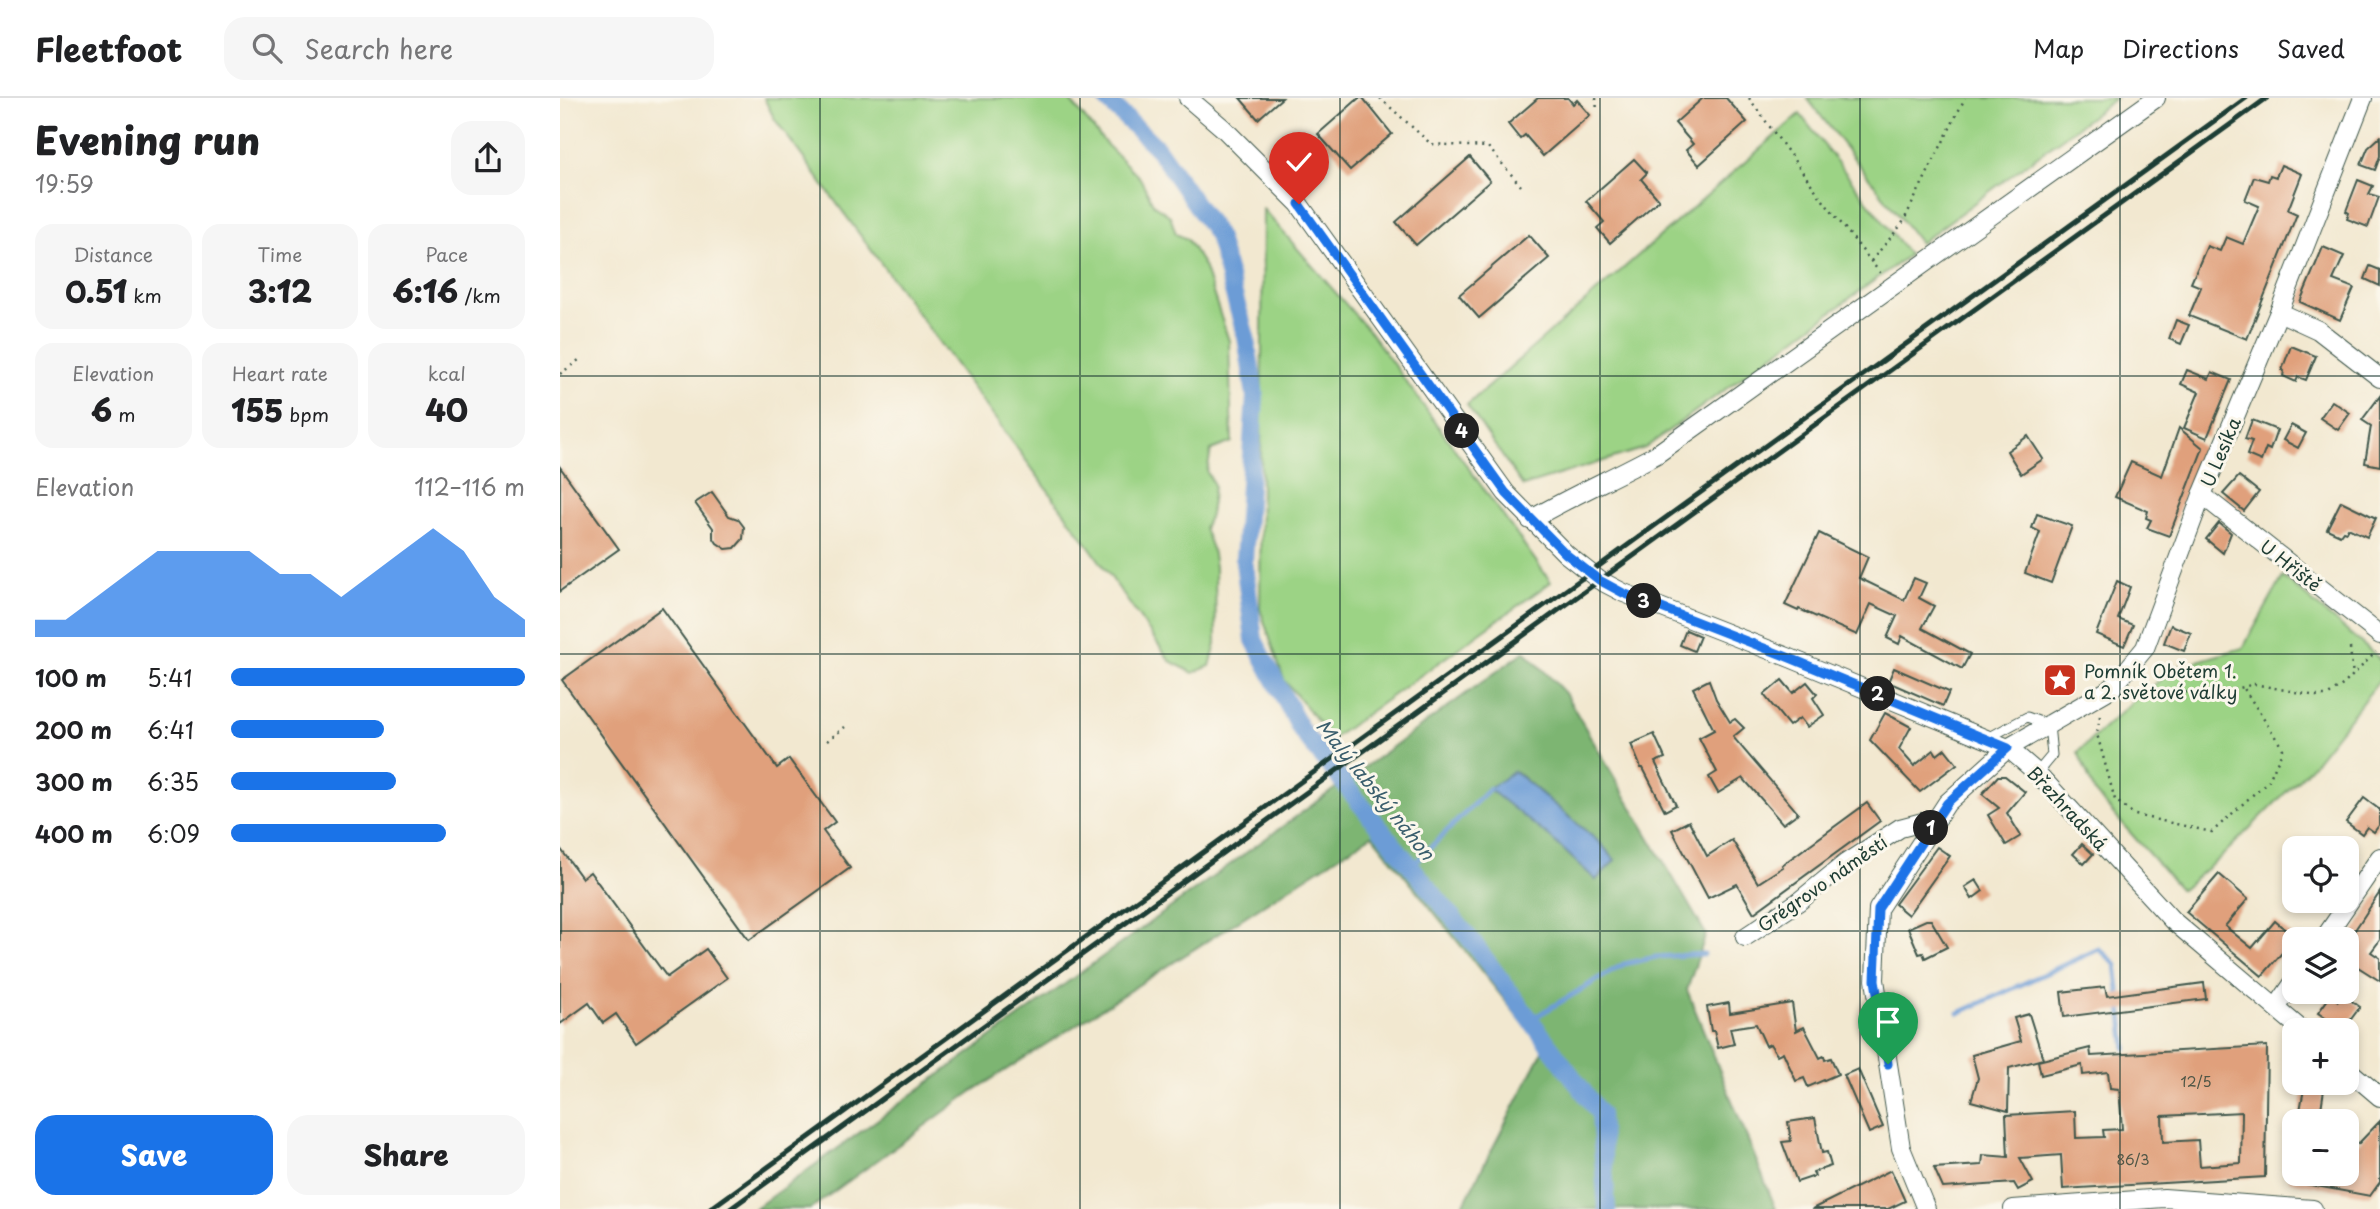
<!DOCTYPE html>
<html lang="en">
<head>
<meta charset="utf-8">
<style>
	:root { --surface:#fff; --page:#f6f6f6; --text:#202124; --muted:#757577; --line:#e0e0e0; --accent:#1a73e8 }
	body { margin:0; font-family:"Playpen Sans",sans-serif; background:var(--page); color:var(--text); height:100vh; display:flex; flex-direction:column; font-size:26px; white-space:nowrap }
	* { box-sizing:border-box; margin:0 }
	p { font-size:23px; color:var(--muted) }
	.icon { flex:none; width:38px; height:38px; fill:none; stroke:currentColor; stroke-width:2; stroke-linecap:round; stroke-linejoin:round }
	.map { position:relative; flex:1; overflow:hidden }
	.sheet { display:flex; flex-direction:column; background:var(--surface); width:560px }
	.sheet>* { flex:none }
	.tools { position:absolute; left:1722px; top:738px; display:grid; gap:14px }
	.tools a { display:grid; place-items:center; width:77px; height:77px; border-radius:14px; background:var(--surface); box-shadow:0 4px 10px #0003; font-size:35px }
	.pin { position:absolute; display:grid; place-items:center; width:60px; height:60px; color:#fff; margin:-72px -30px; border-radius:50% 50% 50% 0; rotate:-45deg; box-shadow:0 0 7px #0007 }
	.pin .icon { rotate:45deg }
	.km { position:absolute; width:35px; height:35px; margin:-18px; border-radius:50%; background:#222; color:#fff; font-size:19px; line-height:35px; text-align:center }
	.round { display:grid; place-items:center; flex:none; width:74px; height:74px; border-radius:21px; background:var(--page) }
	.head { display:flex; align-items:center; justify-content:space-between; height:119px; padding:0 35px }
	h1 { font-size:38px; font-weight:800; line-height:52px }
	.metrics { display:grid; grid-template-columns:repeat(3,1fr); gap:10px; height:119px; padding:7px 35px }
	.metrics div { display:grid; align-content:center; border-radius:18px; background:var(--page); text-align:center }
	.metrics b { font-size:30px; font-weight:800 }
	.metrics small { font-size:19px; font-weight:400 }
	.metrics p { font-size:19px }
	.chart { height:196px; padding:14px 35px }
	.chart p { display:flex; justify-content:space-between }
	.chart svg { width:100%; height:126px; margin-top:7px; fill:var(--accent); opacity:.7 }
	.button { display:flex; gap:14px; margin-top:auto; padding:14px 35px }
	.button a { flex:1; height:80px; border-radius:21px; background:var(--accent); color:#fff; font-size:28px; font-weight:800; line-height:80px; text-align:center }
	.button a+a { background:var(--page); color:var(--text) }
	ul { padding:0 35px; list-style:none; font-size:23px }
	li { display:grid; grid-template-columns:112px 84px 1fr; align-items:center; height:52px }
	li i { height:18px; border-radius:9px; background:var(--accent) }
	header { display:flex; align-items:center; gap:42px; box-sizing:border-box; height:98px; padding:0 35px; background:var(--surface); border-bottom:2px solid var(--line) }
	header strong { font-size:33px }
	nav { display:flex; gap:38px; margin-inline-start:auto; font-size:24px }
	.search { width:490px; height:63px; background:var(--page); display:flex; align-items:center; gap:18px; box-sizing:border-box; padding:0 24px; border-radius:21px; color:var(--muted); font-size:26px }
	main { display:flex; flex:1; min-height:0 }
	.map>svg:first-child { display:block }
	.green { fill:#9cd385; stroke:#5e885c; stroke-width:2 }
	.forest { fill:#7db572; stroke:#4e7953; stroke-width:2; fill-rule:evenodd }
	.water { fill:#6c9cd6; stroke:#466c85; stroke-width:2 }
	.lines { fill:none; stroke-linecap:round; stroke-linejoin:round }
	.stream { stroke:#6c9cd6; stroke-width:5 }
	.canal { stroke:#6c9cd6; stroke-width:18 }
	.building { fill:#e0a07b; fill-rule:evenodd }
	.service-casing { stroke:#3f574b; stroke-width:11 }
	.minor-casing { stroke:#3f574b; stroke-width:20 }
	.path { stroke:#3f574b; stroke-width:2.5; stroke-dasharray:2 5; stroke-linecap:butt }
	.service { stroke:#fff; stroke-width:9 }
	.minor { stroke:#fff; stroke-width:18 }
	.rail { stroke:#1f3d34; stroke-width:5 }
	.route-casing { stroke:#fff; stroke-width:14 }
	.route { stroke:#1a73e8; stroke-width:9 }
	.grid { fill:none; stroke:#1f3d34; stroke-width:2; stroke-opacity:0.55 }
	.labels { text-anchor:middle; dominant-baseline:central; stroke-width:6; stroke-linejoin:round; paint-order:stroke }
	.number-label { font-size:14px; fill:#4f5646 }
	.street-label { font-size:18px; fill:#1f3d34; stroke:#fbf7ec }
	.poi-label { font-size:18px; fill:#1f3d34; stroke:#fbf7ec; text-anchor:start }
	.water-label { font-size:19px; font-style:italic; fill:#3a5e6d; stroke:#fbf7ec }
</style>
</head>
<body>
<header>
<strong>Fleetfoot</strong>
<div class="search"><svg class="icon" aria-label="search" viewBox="0 0 24 24"><circle cx="10" cy="10" r="6"/><path d="M15 15l6 6"/></svg>Search here</div>
<nav><a>Map</a><a>Directions</a><a>Saved</a></nav>
</header>
<main>
<section class="sheet">
<div class="head"><div><h1>Evening run</h1><p>19:59</p></div><a class="round"><svg class="icon" aria-label="share" viewBox="0 0 24 24"><path d="M12 15V3M7 8l5-5 5 5M5 13v7h14v-7"/></svg></a></div>
<div class="metrics">
<div><p>Distance</p><b>0.51<small> km</small></b></div>
<div><p>Time</p><b>3:12</b></div>
<div><p>Pace</p><b>6:16<small> /km</small></b></div>
</div>
<div class="metrics">
<div><p>Elevation</p><b>6<small> m</small></b></div>
<div><p>Heart rate</p><b>155<small> bpm</small></b></div>
<div><p>kcal</p><b>40</b></div>
</div>
<div class="chart"><p><span>Elevation</span>112–116 m</p>
<svg viewBox="0 0 160 44" preserveAspectRatio="none"><path d="M0 44V38L10 38L20 30L30 22L40 14L50 14L60 14L70 14L80 22L90 22L100 30L110 22L120 14L130 6L140 14L150 30L160 38V44z"/></svg>
</div>
<ul>
<li><b>100 m</b>5:41<i style="width:100%"></i></li>
<li><b>200 m</b>6:41<i style="width:52%"></i></li>
<li><b>300 m</b>6:35<i style="width:56%"></i></li>
<li><b>400 m</b>6:09<i style="width:73%"></i></li>
</ul>
<div class="button"><a>Save</a><a>Share</a></div>
</section>
<div class="map">
<svg width="1820" height="1111" viewBox="0 0 1820 1111">
	<rect width="100%" height="100%" fill="#fbf7ec"/>
	<filter id="ink" filterUnits="userSpaceOnUse"><feTurbulence type="fractalNoise" baseFrequency=".0143" numOctaves="2"/><feDisplacementMap in="SourceGraphic" scale="14" xChannelSelector="R" yChannelSelector="G"/><feConvolveMatrix kernelMatrix="1 2 1 2 8 2 1 2 1" color-interpolation-filters="sRGB"/></filter>
	<filter id="wash" filterUnits="userSpaceOnUse"><feTurbulence type="fractalNoise" baseFrequency=".00686" numOctaves="4" result="noise"/><feDisplacementMap in="SourceGraphic" scale="28" xChannelSelector="R" yChannelSelector="G"/><feGaussianBlur stdDeviation="1.57" result="paint"/><feColorMatrix in="noise" values="0 0 0 0 0 0 0 0 0 0 0 0 0 0 0 0 0 1.4 0 .05"/><feComposite in="paint" operator="in"/></filter>
	<g filter="url(#wash)">
		<rect width="100%" height="100%" fill="#f2e8d0"/>
		<g class="green">
			<polygon points="204,0 508,0 546,46 580,80 594,107 610,118 616,136 627,141 644,168 669,243 672,344 651,352 647,374 654,387 650,417 644,430 652,451 655,469 656,546 650,568 633,575 610,563 529,448 214,20"/>
			<polygon points="1247,0 1556,0 1360,145"/>
			<polygon points="1240,16 1349,157 1085,350 963,388 907,307"/>
			<polygon points="703,111 810,234 991,484 772,641 724,582 700,511"/>
			<polygon points="1723,479 1820,561 1820,582 1749,671 1661,759 1621,792 1535,695 1518,654 1572,604 1617,569 1683,550"/>
		</g>
		<path class="forest" d="M965 553 1005 595 1146 836 1127 892 1216 1111H901L984 951 812 737 410 995 250 1111H194ZM955 673 1040 745 1055 762 1036 782 992 741Z"/>
		<polygon class="water" points="954,673 1040,745 1055,762 1036,782 992,741 929,691"/>
		<g class="lines">
			<g class="stream">
				<polyline points="851,769 929,691"/>
				<polyline points="1399,915 1539,851 1556,866 1566,951"/>
				<polyline points="970,922 1064,866 1096,859 1144,856"/>
			</g>
			<polyline class="canal" points="545,0 597,50 657,137 686,239 695,298 684,463 694,542 742,634 915,847 1040,1016 1047,1111"/>
		</g>
		<g id="blocks">
			<g class="building">
				<polygon points="680,0 722,0 698,21"/>
				<polygon points="799,0 803,0 832,36 790,72 758,36"/>
				<polygon points="978,0 1008,0 1013,6 1017,2 1030,17 983,58 965,37 960,41 948,26"/>
				<polygon points="1143,0 1166,0 1187,24 1139,67 1126,52 1133,46 1115,25"/>
				<polygon points="1820,39 1820,58 1815,72 1801,67 1808,50"/>
				<polygon points="910,59 930,83 856,147 836,124"/>
				<polygon points="1074,61 1087,75 1081,81 1099,102 1050,145 1037,130 1044,124 1026,103"/>
				<polygon points="1721,67 1742,76 1728,112 1737,116 1687,241 1629,218 1641,189 1631,185 1647,148 1660,153 1666,139 1683,146 1699,108 1685,102 1694,79 1708,83 1710,77 1716,79"/>
				<polygon points="1798,82 1813,88 1809,96 1819,99 1808,129 1787,121 1789,115 1786,113"/>
				<polygon points="969,137 989,160 919,220 899,197"/>
				<polygon points="1763,149 1784,158 1773,182 1794,190 1780,222 1740,204"/>
				<polygon points="1810,168 1820,172 1820,188 1805,181"/>
				<polygon points="1616,222 1629,227 1621,246 1609,241"/>
				<polygon points="1731,248 1756,258 1746,282 1738,279 1736,284 1723,278 1724,273 1722,272"/>
				<polygon points="1627,272 1649,281 1652,274 1671,282 1647,340 1624,330 1639,294 1621,286"/>
				<polygon points="1820,298 1820,368 1805,365 1811,328 1802,322"/>
				<polygon points="1772,303 1790,315 1778,332 1760,320"/>
				<polygon points="1692,322 1717,332 1710,352 1706,350 1701,363 1687,357 1692,343 1685,341"/>
				<polygon points="1731,327 1746,335 1738,350 1723,342"/>
				<polygon points="1619,330 1643,350 1609,438 1587,430 1591,422 1586,420 1588,413 1555,399 1571,364 1602,378"/>
				<polygon points="1468,338 1483,361 1461,376 1447,353"/>
				<polygon points="0,369 59,451 0,493"/>
				<polygon points="1679,378 1699,394 1684,413 1663,396"/>
				<polygon points="152,394 169,418 178,421 184,429 183,441 175,450 166,451 157,445 153,439 153,430 135,405"/>
				<polygon points="1781,403 1816,420 1807,439 1788,430 1786,434 1783,433 1780,437 1767,431"/>
				<polygon points="1477,416 1512,428 1491,485 1465,475 1480,434 1472,430"/>
				<polygon points="1659,425 1671,435 1663,455 1646,441"/>
				<polygon points="1259,435 1308,459 1299,480 1344,502 1354,480 1366,485 1359,500 1374,508 1362,530 1410,556 1402,571 1342,538 1339,546 1327,540 1337,518 1311,506 1297,537 1239,511 1238,513 1225,507"/>
				<polygon points="1557,483 1570,489 1558,521 1573,527 1564,548 1536,536"/>
				<polygon points="102,510 217,670 229,661 275,724 263,733 290,770 189,842 2,582"/>
				<polygon points="1611,527 1631,535 1624,553 1604,545"/>
				<polygon points="1126,532 1140,538 1134,553 1120,547"/>
				<polygon points="1334,570 1389,594 1383,608 1328,584"/>
				<polygon points="1149,582 1156,601 1170,624 1175,621 1184,630 1173,639 1238,715 1223,726 1183,680 1158,695 1149,679 1157,674 1139,640 1154,632 1133,590"/>
				<polygon points="1222,582 1233,595 1247,584 1257,596 1253,600 1264,617 1247,629 1240,620 1229,628 1204,597"/>
				<polygon points="1325,615 1351,629 1339,651 1354,668 1374,652 1377,657 1385,651 1397,666 1360,694 1310,642"/>
				<polygon points="1094,636 1105,660 1095,664 1116,707 1105,713 1083,670 1081,670 1071,646"/>
				<polygon points="1438,678 1445,678 1465,694 1447,715 1461,738 1446,747 1428,717 1439,710 1422,696"/>
				<polygon points="1804,700 1820,712 1820,726 1814,734 1807,729 1802,736 1786,724"/>
				<polygon points="1307,705 1320,723 1194,815 1177,786 1148,800 1112,732 1129,723 1147,758 1172,742 1198,785 1223,769 1222,767"/>
				<polygon points="1522,746 1533,756 1524,766 1513,756"/>
				<polygon points="1377,749 1390,758 1348,817 1335,806"/>
				<polygon points="0,750 22,780 30,774 107,879 146,851 167,880 76,945 56,916 43,925 29,905 0,926"/>
				<polygon points="1659,776 1688,801 1665,828 1692,850 1715,823 1735,840 1702,878 1626,814"/>
				<polygon points="1416,782 1423,793 1412,801 1405,789"/>
				<polygon points="1820,794 1820,842 1811,854 1820,860 1820,883 1787,862 1787,844"/>
				<polygon points="1366,822 1371,822 1387,849 1365,860 1363,855 1359,856 1348,830"/>
				<polygon points="1644,885 1646,901 1504,919 1501,894 1545,889 1547,898"/>
				<polygon points="1782,896 1800,909 1783,932 1758,915 1771,897 1778,903"/>
				<polygon points="1169,905 1170,915 1232,905 1236,933 1244,929 1260,960 1264,958 1265,962 1271,960 1278,976 1248,989 1244,980 1236,983 1223,954 1217,957 1210,946 1206,948 1196,926 1170,930 1174,946 1158,950 1154,933 1151,933 1147,909"/>
				<polygon points="1469,916 1483,961 1449,970 1448,1013 1411,1003 1418,980 1412,957 1461,943 1454,920"/>
				<path d="M1707 948 1705 1079 1503 1091 1501 1057 1460 1060 1473 1084 1458 1092 1454 1085 1383 1090 1374 1070 1422 1067 1423 1057 1448 1059 1446 1017 1515 1013 1516 1040 1544 1039 1543 1032 1562 1031 1559 991 1550 990 1548 974 1523 977 1522 967 1481 977 1478 963 1530 950 1531 958ZM1682 1014 1681 1065 1640 1068 1638 1042 1603 1044 1602 1018Z"/>
				<polygon points="1298,971 1323,1029 1309,1035 1284,977"/>
				<polygon points="1745,985 1765,985 1759,1024 1738,1024"/>
				<polygon points="1255,1020 1262,1055 1267,1054 1271,1068 1253,1074 1255,1078 1237,1084 1222,1044 1231,1043 1228,1024"/>
				<polygon points="1820,1023 1820,1084 1810,1098 1729,1083 1730,1076 1787,1076 1787,1036 1798,1046"/>
				<polygon points="1331,1072 1345,1103 1328,1111 1252,1111"/>
			</g>
		</g>
	</g>
	<g filter="url(#ink)">
		<use href="#blocks" fill-opacity="0" stroke="#3f574b" stroke-width="2"/>
		<g class="lines">
			<g class="service-casing">
				<polyline id="service" points="1428,640 1467,619 1489,627 1492,657 1477,675"/>
			</g>
			<g class="minor-casing">
				<g id="minor">
					<polyline points="628,0 663,30 739,106 946,395 1006,456 1039,482 1064,495 1230,560 1448,650 1477,675 1612,822 1743,933"/>
					<polyline points="1719,214 1758,232 1820,280"/>
					<polyline points="1642,397 1820,537"/>
					<path d="M970 422C1011 398 1055 379 1097 356L1596 0"/>
					<polyline points="1185,839 1238,804 1286,765 1340,730 1378,720"/>
					<polyline points="1763,842 1820,759"/>
					<polyline points="1716,910 1734,884"/>
					<polyline points="1787,971 1820,999"/>
					<polyline points="1366,1111 1341,1050 1315,882 1318,811 1387,705 1448,650 1552,590 1585,550 1642,397 1719,214 1803,0"/>
					<polyline points="1453,1111 1604,1100 1753,1111"/>
				</g>
			</g>
			<g class="path">
				<polyline points="820,0 871,46 928,49 961,88"/>
				<polyline points="1036,0 1037,13"/>
				<polyline points="1189,0 1265,105 1321,176"/>
				<polyline points="1311,163 1342,126 1405,0"/>
				<polyline points="0,276 19,262"/>
				<polyline points="1790,550 1793,578"/>
				<polyline points="1569,596 1669,593 1694,586 1756,598 1767,598 1784,586 1816,554"/>
				<polyline points="1540,618 1537,636 1555,702 1575,717 1652,734 1709,682 1723,651 1683,589"/>
				<polyline points="267,643 285,629"/>
			</g>
			<use href="#service" class="service"/>
			<use href="#minor" class="minor"/>
			<g class="rail">
				<polyline points="150,1111 1686,0"/>
				<polyline points="170,1111 1707,0"/>
			</g>
		</g>
	</g>
	<g class="lines" filter="url(#ink)">
		<g class="route-casing">
			<polyline id="route" points="739,106 946,395 1006,456 1039,482 1063,495 1230,560 1448,650 1387,705 1318,811 1315,882 1328,966"/>
		</g>
		<use href="#route" class="route"/>
	</g>
	<path class="grid" d="M260 0V1111M520 0V1111M780 0V1111M1040 0V1111M1300 0V1111M1560 0V1111M0 278H1820M0 556H1820M0 833H1820"/>
	<defs>
		<g id="sight-square" transform="scale(1.75)"><rect x="-9" y="-9" width="18" height="18" rx="4" fill="#c8321e" stroke="#fbf7ec"/><path d="M0-6L1.8-2.2L6-1.7L2.9 1.2L3.7 5.4L0 3.3L-3.7 5.4L-2.9 1.2L-6-1.7L-1.8-2.2Z" fill="#fff"/></g>
	</defs>
	<g fill-rule="evenodd">
		<use href="#sight-square" x="1500" y="582"/>
	</g>
	<g class="labels">
		<g class="number-label">
			<text x="1636" y="983">12/5</text>
			<text x="1573" y="1061">86/3</text>
		</g>
		<g class="street-label">
			<text transform="translate(1660 354) rotate(-67)">U Lesíka</text>
			<text transform="translate(1731 467) rotate(38)">U Hřiště</text>
			<text transform="translate(1508 710) rotate(47)">Březhradská</text>
			<text transform="translate(1262 785) rotate(-35)">Grégrovo náměstí</text>
		</g>
		<g class="poi-label">
			<text x="1524" y="572">Pomník Obětem 1.<tspan x="1524" dy="21">a 2. světové války</tspan></text>
		</g>
		<g class="water-label">
			<text transform="translate(816 691) rotate(51)">Malý labský náhon</text>
		</g>
	</g>
</svg>
<div class="tools">
<a><svg class="icon" aria-label="locate" viewBox="0 0 24 24"><circle cx="12" cy="12" r="6"/><path d="M12 2v4M12 18v4M2 12h4M18 12h4"/></svg></a>
<a><svg class="icon" aria-label="layers" viewBox="0 0 24 24"><path d="M12 4l9 5-9 5-9-5zM3 14l9 5 9-5"/></svg></a>
<a>+</a>
<a>−</a>
</div>
<div class="pin" style="left:1328px;top:966px;background:#1e9e55"><svg class="icon" aria-label="arrive" viewBox="0 0 24 24"><path d="M6 21V4h12l-3 4 3 4H6"/></svg></div>
<div class="pin" style="left:739px;top:106px;background:#d93025"><svg class="icon" aria-label="check" viewBox="0 0 24 24"><path d="M5 12l5 5 9-10"/></svg></div>
<b class="km" style="left:1371px;top:730px">1</b>
<b class="km" style="left:1318px;top:596px">2</b>
<b class="km" style="left:1084px;top:503px">3</b>
<b class="km" style="left:902px;top:333px">4</b>
</div>
</main>
</body>
</html>
